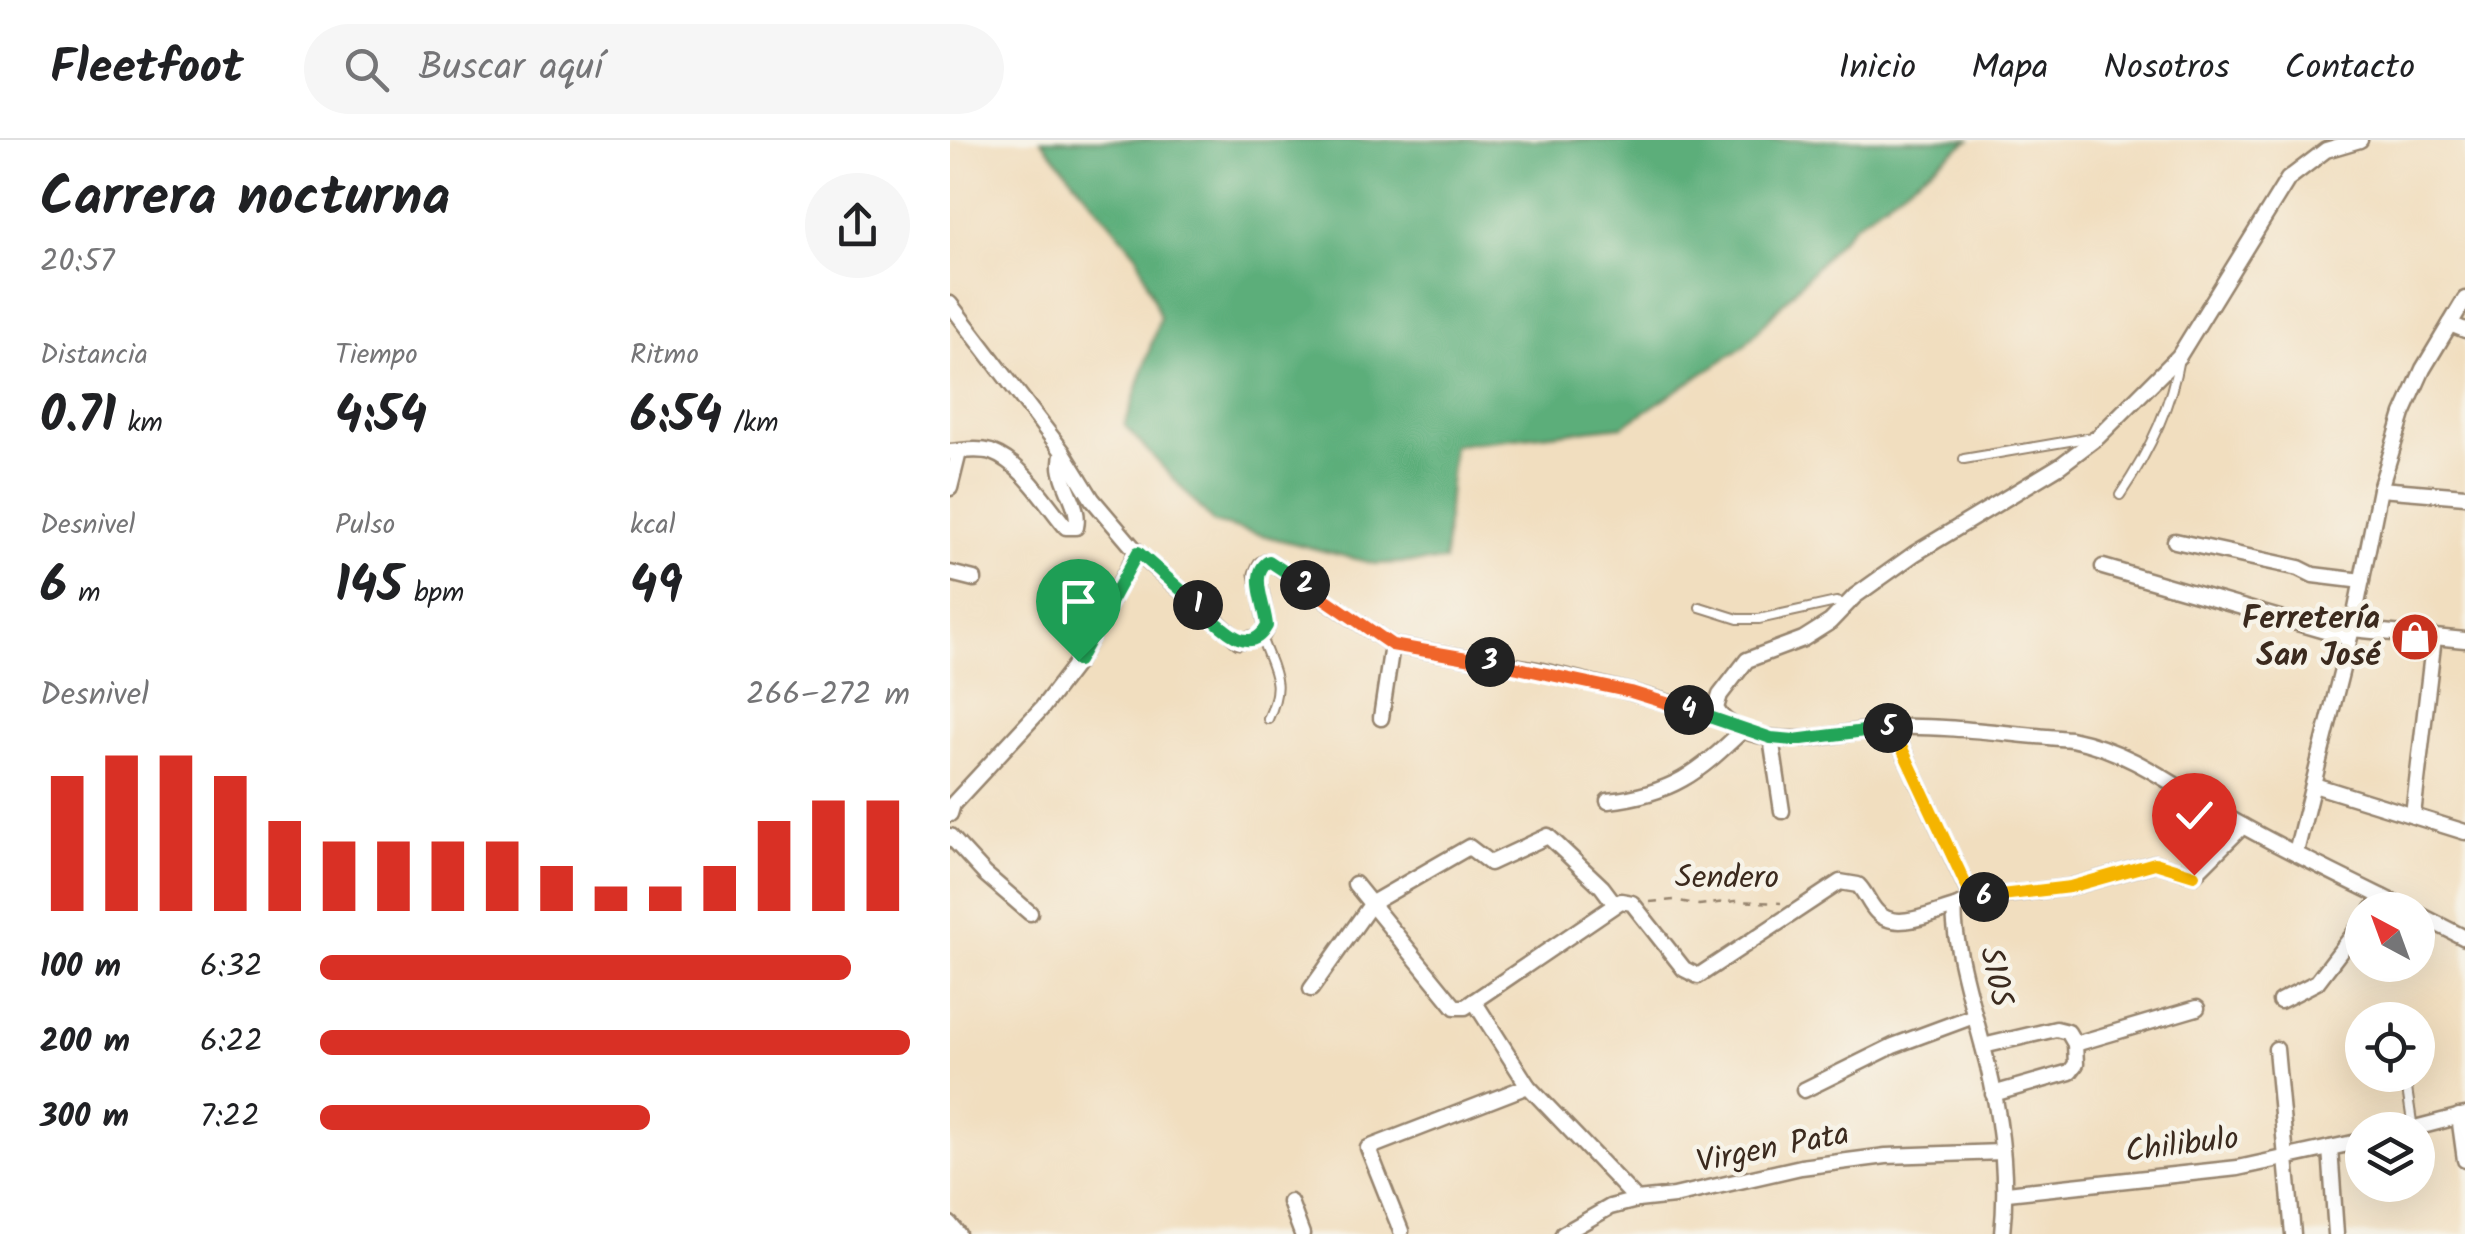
<!DOCTYPE html>
<html lang="es">
<head>
<meta charset="utf-8">
<style>
	:root { --surface:#fff; --page:#f6f6f6; --text:#202124; --muted:#757577; --line:#e0e0e0; --accent:#d93025 }
	body { margin:0; font-family:Kalam,sans-serif; background:var(--page); color:var(--text); height:100vh; display:flex; flex-direction:column; font-size:38px; white-space:nowrap }
	* { box-sizing:border-box; margin:0 }
	p { font-size:32px; color:var(--muted) }
	.icon { flex:none; width:55px; height:55px; fill:none; stroke:currentColor; stroke-width:2; stroke-linecap:round; stroke-linejoin:round }
	.map { position:relative; flex:1; overflow:hidden }
	.details { display:flex; flex-direction:column; background:var(--surface); width:950px }
	.details>* { flex:none }
	.needle { width:65px; rotate:319deg }
	.controls { position:absolute; left:1395px; top:752px; display:grid; gap:20px }
	.controls a { display:grid; place-items:center; width:90px; height:90px; border-radius:50%; background:var(--surface); box-shadow:0 10px 40px #0002; font-size:50px }
	.pin { position:absolute; display:grid; place-items:center; width:85px; height:85px; color:#fff; margin:-102px -42px; border-radius:50% 50% 50% 0; rotate:-45deg; box-shadow:0 0 10px #0007 }
	.pin .icon { rotate:45deg }
	.km { position:absolute; width:50px; height:50px; margin:-25px; border-radius:50%; background:#222; color:#fff; font-size:28px; line-height:50px; text-align:center }
	.round { display:grid; place-items:center; flex:none; width:105px; height:105px; border-radius:52px; background:var(--page) }
	.overview { display:flex; align-items:center; justify-content:space-between; height:170px; padding:0 40px }
	h1 { font-size:55px; font-weight:700; line-height:75px }
	.figures { display:grid; grid-template-columns:repeat(3,1fr); gap:15px; height:170px; padding:10px 40px }
	.figures div { display:grid; align-content:center }
	.figures b { font-size:50px; font-weight:700 }
	.figures small { font-size:28px; font-weight:400 }
	.figures p { font-size:28px }
	.chart { height:280px; padding:20px 40px }
	.chart p { display:flex; justify-content:space-between }
	.chart svg { width:100%; height:180px; margin-top:10px; stroke:var(--accent); stroke-width:6 }
	ul { padding:0 40px; list-style:none; font-size:32px }
	li { display:grid; grid-template-columns:160px 120px 1fr; align-items:center; height:75px }
	li i { height:25px; border-radius:12px; background:var(--accent) }
	header { display:flex; align-items:center; gap:60px; box-sizing:border-box; height:140px; padding:0 50px; background:var(--surface); border-bottom:2px solid var(--line) }
	header strong { font-size:48px }
	nav { display:flex; gap:55px; margin-inline-start:auto; font-size:35px }
	.search { width:700px; height:90px; background:var(--page); display:flex; align-items:center; gap:25px; box-sizing:border-box; padding:0 35px; border-radius:55px; color:var(--muted); font-size:38px }
	main { display:flex; flex:1; min-height:0 }
	.map>svg:first-child { display:block }
	.forest { fill:#5cae7a; stroke:#4c6c4c; stroke-width:2.5 }
	.lines { fill:none; stroke-linecap:round; stroke-linejoin:round }
	.lane-casing { stroke:#96846e; stroke-width:12 }
	.street-casing { stroke:#96846e; stroke-width:19 }
	.path { stroke:#96846e; stroke-width:2.5; stroke-dasharray:8 8; stroke-linecap:butt }
	.lane { stroke:#fff; stroke-width:8 }
	.street { stroke:#fff; stroke-width:14 }
	.split-1-casing { stroke:#fff; stroke-width:20 }
	.split-2-casing { stroke:#fff; stroke-width:20 }
	.split-3-casing { stroke:#fff; stroke-width:20 }
	.split-4-casing { stroke:#fff; stroke-width:20 }
	.split-5-casing { stroke:#fff; stroke-width:20 }
	.split-6-casing { stroke:#fff; stroke-width:20 }
	.split-7-casing { stroke:#fff; stroke-width:20 }
	.split-1 { stroke:#22a559; stroke-width:12 }
	.split-2 { stroke:#22a559; stroke-width:12 }
	.split-3 { stroke:#f0652b; stroke-width:12 }
	.split-4 { stroke:#f0652b; stroke-width:12 }
	.split-5 { stroke:#22a559; stroke-width:12 }
	.split-6 { stroke:#f5b400; stroke-width:12 }
	.split-7 { stroke:#f5b400; stroke-width:12 }
	.labels { text-anchor:middle; dominant-baseline:central; stroke-width:9; stroke-linejoin:round; paint-order:stroke }
	.poi-label { font-size:32px; font-weight:bold; fill:#3b2a1e; stroke:#f7f3e8; text-anchor:end }
	.street-label { font-size:32px; fill:#3b2a1e; stroke:#f7f3e8 }
</style>
</head>
<body>
<header>
<strong>Fleetfoot</strong>
<div class="search"><svg class="icon" aria-label="search" viewBox="0 0 24 24"><circle cx="10" cy="10" r="6"/><path d="M15 15l6 6"/></svg>Buscar aquí</div>
<nav><a>Inicio</a><a>Mapa</a><a>Nosotros</a><a>Contacto</a></nav>
</header>
<main>
<section class="details">
<div class="overview"><div><h1>Carrera nocturna</h1><p>20:57</p></div><a class="round"><svg class="icon" aria-label="share" viewBox="0 0 24 24"><path d="M12 15V3M7 8l5-5 5 5M5 13v7h14v-7"/></svg></a></div>
<div class="figures">
<div><p>Distancia</p><b>0.71<small> km</small></b></div>
<div><p>Tiempo</p><b>4:54</b></div>
<div><p>Ritmo</p><b>6:54<small> /km</small></b></div>
</div>
<div class="figures">
<div><p>Desnivel</p><b>6<small> m</small></b></div>
<div><p>Pulso</p><b>145<small> bpm</small></b></div>
<div><p>kcal</p><b>49</b></div>
</div>
<div class="chart"><p><span>Desnivel</span>266–272 m</p>
<svg viewBox="0 0 160 44" preserveAspectRatio="none"><path d="M5 44V11M15 44V6M25 44V6M35 44V11M45 44V22M55 44V27M65 44V27M75 44V27M85 44V27M95 44V33M105 44V38M115 44V38M125 44V33M135 44V22M145 44V17M155 44V17"/></svg>
</div>
<ul>
<li><b>100 m</b>6:32<i style="width:90%"></i></li>
<li><b>200 m</b>6:22<i style="width:100%"></i></li>
<li><b>300 m</b>7:22<i style="width:56%"></i></li>
</ul>
</section>
<div class="map">
<svg width="1515" height="1094" viewBox="0 0 1515 1094">
	<rect width="100%" height="100%" fill="#f7f3e8"/>
	<filter id="ink" filterUnits="userSpaceOnUse"><feTurbulence type="fractalNoise" baseFrequency=".01" numOctaves="2"/><feDisplacementMap in="SourceGraphic" scale="20" xChannelSelector="R" yChannelSelector="G"/><feConvolveMatrix kernelMatrix="1 2 1 2 8 2 1 2 1" color-interpolation-filters="sRGB"/></filter>
	<filter id="wash" filterUnits="userSpaceOnUse"><feTurbulence type="fractalNoise" baseFrequency=".0048" numOctaves="4" result="noise"/><feDisplacementMap in="SourceGraphic" scale="40" xChannelSelector="R" yChannelSelector="G"/><feGaussianBlur stdDeviation="2.25" result="paint"/><feColorMatrix in="noise" values="0 0 0 0 0 0 0 0 0 0 0 0 0 0 0 0 0 1.4 0 .05"/><feComposite in="paint" operator="in"/></filter>
	<g filter="url(#wash)">
		<rect width="100%" height="100%" fill="#f1debf"/>
		<polygon class="forest" points="91,0 1019,0 904,85 794,206 673,286 503,305 494,421 425,424 264,383 175,286 210,177 187,115"/>
	</g>
	<g filter="url(#ink)">
		<g class="lines">
			<g class="lane-casing">
				<g id="lane">
					<polyline points="1014,319 1143,297"/>
					<path d="M1170 355C1197 315 1221 266 1229 218"/>
					<polyline points="750,467 788,479 809,479 886,462 896,464"/>
					<path d="M311 497C324 533 335 542 318 579"/>
					<polyline points="1455,935 1463,989"/>
				</g>
			</g>
			<g class="street-casing">
				<g id="street">
					<path d="M1410 0 1376 10 1338 39 1229 216 1148 297 1111 325 964 414 905 456 880 482 853 499 797 520 770 555 766 568C775 588 806 596 826 598 865 603 904 589 942 587 1001 585 1063 595 1121 599 1187 612 1235 655 1293 686 1347 716 1404 743 1459 770"/>
					<polyline points="0,164 113,312 142,359 187,412 289,501 311,497 317,486 307,434 311,425 319,421 442,505 588,530 681,552 771,578"/>
					<polyline points="1500,184 1515,190"/>
					<path d="M0 312C13 311 28 308 41 312 72 323 95 362 116 387H126C132 362 103 337 113 313"/>
					<polyline points="0,348 9,312"/>
					<polyline points="1430,349 1515,356"/>
					<polyline points="1225,401 1349,428 1363,435 1412,441"/>
					<polyline points="1153,427 1399,498"/>
					<polyline points="0,433 24,439"/>
					<polyline points="1402,489 1515,500"/>
					<polyline points="431,578 442,505"/>
					<polyline points="942,587 1022,759"/>
					<polyline points="821,598 832,671"/>
					<polyline points="1364,645 1515,692"/>
					<path d="M658 661C722 654 748 633 793 590"/>
					<polyline points="0,674 3,664 92,568 128,521 187,412"/>
					<polyline points="1463,675 1484,497"/>
					<polyline points="0,696 35,734 80,773"/>
					<polyline points="1346,712 1402,489 1430,349 1453,274 1473,229 1515,159"/>
					<path d="M405 744 505 867H515L524 861 671 761 682 763 734 829 748 836 890 742 908 745C916 753 919 764 927 772 945 792 983 773 1005 767"/>
					<polyline points="1422,770 1432,757"/>
					<polyline points="1468,774 1515,798"/>
					<polyline points="361,849 422,763 519,707 540,723 598,696 652,747 664,763"/>
					<polyline points="524,861 578,946 687,1060"/>
					<polyline points="1330,861 1367,842 1412,783"/>
					<polyline points="1125,904 1247,868"/>
					<polyline points="1033,906 1106,889 1118,892 1125,904 1126,924 1120,932 1043,954"/>
					<polyline points="1326,909 1343,1094"/>
					<polyline points="854,950 943,906 1024,876"/>
					<polyline points="1509,976 1515,1020"/>
					<polyline points="1457,990 1515,975"/>
					<polyline points="1380,1008 1386,1094"/>
					<polyline points="1057,1053 1288,1028 1412,1001"/>
					<polyline points="340,1062 352,1094"/>
					<polyline points="0,1084 8,1094"/>
					<polyline points="451,1091 418,1008 578,946"/>
					<polyline points="613,1094 660,1067 687,1060 724,1056 851,1027 936,1016 1052,1012"/>
					<path d="M1052 1094C1059 1031 1049 965 1032 903 1024 872 1001 796 1005 767L1022 759 1120 747 1205 723 1244 735 1293 686"/>
				</g>
			</g>
			<polyline class="path" points="700,762 725,760 749,765 785,761 831,763"/>
			<use href="#lane" class="lane"/>
			<use href="#street" class="street"/>
		</g>
	</g>
	<g class="lines" filter="url(#ink)">
		<g class="split-1-casing">
			<polyline id="split-1" points="128,521 188,412 248,465"/>
		</g>
		<g class="split-2-casing">
			<path id="split-2" d="M248 465C268 482 297 521 317 486 316 466 298 433 319 421L355 445"/>
		</g>
		<g class="split-3-casing">
			<polyline id="split-3" points="355,445 442,505 540,522"/>
		</g>
		<g class="split-4-casing">
			<polyline id="split-4" points="540,522 681,552 739,570"/>
		</g>
		<g class="split-5-casing">
			<polyline id="split-5" points="739,570 821,598 844,600 938,588"/>
		</g>
		<g class="split-6-casing">
			<polyline id="split-6" points="938,588 942,587 1022,758 1034,757"/>
		</g>
		<g class="split-7-casing">
			<polyline id="split-7" points="1034,757 1120,747 1205,723 1244,735"/>
		</g>
		<use href="#split-1" class="split-1"/>
		<use href="#split-2" class="split-2"/>
		<use href="#split-3" class="split-3"/>
		<use href="#split-4" class="split-4"/>
		<use href="#split-5" class="split-5"/>
		<use href="#split-6" class="split-6"/>
		<use href="#split-7" class="split-7"/>
	</g>
	<defs>
		<g id="shop-disc" transform="scale(2.5)"><circle r="9.5" fill="#c8321e" stroke="#f7f3e8"/><path d="M-5-2.5h2.3a2.7 3.5 0 0 1 5.4 0H5L5.5 6h-11ZM-1.5-2.5h3a1.5 2.3 0 0 0-3 0Z" fill="#fff"/></g>
	</defs>
	<g fill-rule="evenodd">
		<use href="#shop-disc" x="1465" y="497"/>
	</g>
	<g class="labels">
		<g class="poi-label">
			<text x="1430" y="479">Ferretería<tspan x="1430" dy="37">San José</tspan></text>
		</g>
		<g class="street-label">
			<text x="777" y="738">Sendero</text>
			<text transform="translate(1045 837) rotate(78)">S10S</text>
			<text transform="translate(1232 1006) rotate(-7)">Chilibulo</text>
			<text transform="translate(823 1009) rotate(-11)">Virgen Pata</text>
		</g>
	</g>
</svg>
<div class="controls">
<a><svg class="needle" viewBox="-14 -14 28 28"><path d="M0-13l5 13h-10z" fill="#e53935"/><path d="M0 13l5-13h-10z" fill="#757577"/></svg></a>
<a><svg class="icon" aria-label="locate" viewBox="0 0 24 24"><circle cx="12" cy="12" r="6"/><path d="M12 2v4M12 18v4M2 12h4M18 12h4"/></svg></a>
<a><svg class="icon" aria-label="layers" viewBox="0 0 24 24"><path d="M12 4l9 5-9 5-9-5zM3 14l9 5 9-5"/></svg></a>
</div>
<div class="pin" style="left:128px;top:521px;background:#1e9e55"><svg class="icon" aria-label="arrive" viewBox="0 0 24 24"><path d="M6 21V4h12l-3 4 3 4H6"/></svg></div>
<div class="pin" style="left:1244px;top:735px;background:#d93025"><svg class="icon" aria-label="check" viewBox="0 0 24 24"><path d="M5 12l5 5 9-10"/></svg></div>
<b class="km" style="left:248px;top:465px">1</b>
<b class="km" style="left:355px;top:445px">2</b>
<b class="km" style="left:540px;top:522px">3</b>
<b class="km" style="left:739px;top:570px">4</b>
<b class="km" style="left:938px;top:588px">5</b>
<b class="km" style="left:1034px;top:757px">6</b>
</div>
</main>
</body>
</html>
